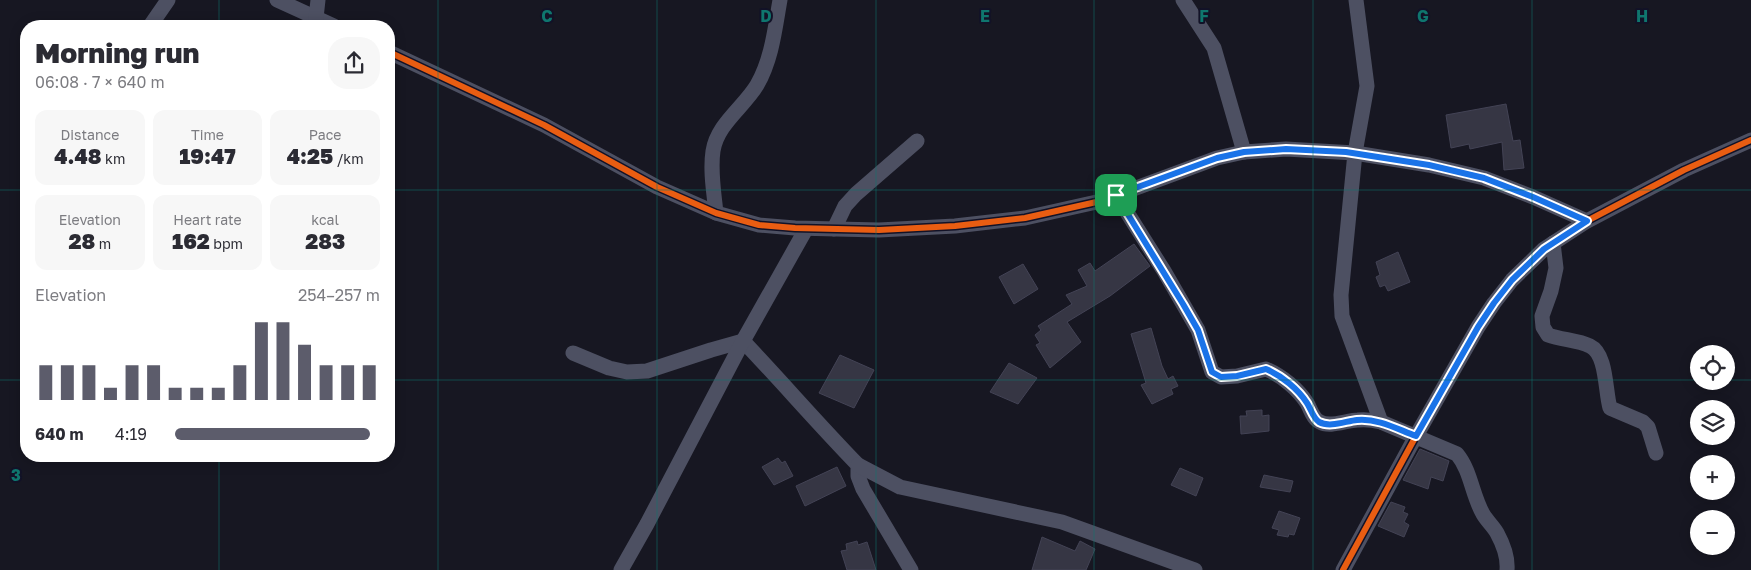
<!DOCTYPE html>
<html lang="en">
<head>
<meta charset="utf-8">
<style>
	:root { --surface:#fff; --page:#f7f7f7; --text:#2b2b33; --muted:#7c7c81; --accent:#5c5c6b }
	body { margin:0; font-family:"Golos Text",sans-serif; background:var(--page); color:var(--text); height:100vh; display:flex; flex-direction:column; font-size:19px; white-space:nowrap }
	* { box-sizing:border-box; margin:0 }
	p { font-size:16px; color:var(--muted) }
	.icon { flex:none; width:28px; height:28px; fill:none; stroke:currentColor; stroke-width:2; stroke-linecap:round; stroke-linejoin:round }
	.map { position:relative; flex:1; overflow:hidden }
	.drawer { position:absolute; left:20px; top:20px; width:375px; height:442px; display:flex; flex-direction:column; background:var(--surface); border-radius:20px; box-shadow:0 2px 12px #0003 }
	.drawer>* { flex:none }
	.buttons { position:absolute; left:1690px; top:345px; display:grid; gap:10px }
	.buttons a { display:grid; place-items:center; width:45px; height:45px; border-radius:50%; background:var(--surface); box-shadow:0 2px 12px #0003; font-size:25px }
	.pin { position:absolute; display:grid; place-items:center; width:42px; height:42px; color:#fff; margin:-21px; border-radius:10px; box-shadow:0 2px 8px #0006 }
	.round { display:grid; place-items:center; flex:none; width:52px; height:52px; border-radius:20px; background:var(--page) }
	.head { display:flex; align-items:center; justify-content:space-between; height:85px; padding:0 15px }
	h1 { font-size:28px; font-weight:800; line-height:38px }
	.metrics { display:grid; grid-template-columns:repeat(3,1fr); gap:8px; height:85px; padding:5px 15px }
	.metrics div { display:grid; align-content:center; border-radius:12px; background:var(--page); text-align:center }
	.metrics b { font-size:21px; font-weight:800 }
	.metrics small { font-size:14px; font-weight:400 }
	.metrics p { font-size:14px }
	.chart { height:140px; padding:10px 15px }
	.chart p { display:flex; justify-content:space-between }
	.chart svg { width:100%; height:90px; margin-top:5px; stroke:var(--accent); stroke-width:6 }
	ul { padding:0 15px; list-style:none; font-size:16px }
	li { display:grid; grid-template-columns:80px 60px 1fr; align-items:center; height:38px }
	li i { height:12px; border-radius:6px; background:var(--accent) }
	.map>svg:first-child { display:block }
	.building { fill:#363644; stroke:#434355 }
	.lines { fill:none; stroke-linecap:round; stroke-linejoin:round }
	.minor { stroke:#4d5062; stroke-width:15 }
	.cycleway-casing { stroke:#121227; stroke-width:9 }
	.cycleway { stroke:#e95d12; stroke-width:6 }
	.route-casing { stroke:#fff; stroke-width:10 }
	.route { stroke:#1a73e8; stroke-width:6 }
	.grid { fill:none; stroke:#0f766e; stroke-width:1; stroke-opacity:0.55 }
	.grid-label { font-size:16px; text-anchor:middle; font-weight:bold; fill:#0f766e; stroke:#121227; stroke-width:4; stroke-linejoin:round; paint-order:stroke }
</style>
</head>
<body>
<div class="map">
<svg width="1751" height="570" viewBox="0 0 1751 570">
	<rect width="100%" height="100%" fill="#171722"/>
	<g class="building">
		<polygon points="1506,104 1513,141 1520,140 1524,168 1504,170 1502,142 1470,149 1469,144 1451,148 1446,115"/>
		<polygon points="1134,244 1150,266 1110,296 1067,322 1081,342 1050,368 1036,345 1040,343 1035,335 1041,330 1038,326 1072,304 1066,295 1087,286 1078,270 1090,263 1095,271"/>
		<polygon points="1398,252 1410,282 1388,291 1385,285 1380,287 1376,277 1380,275 1376,262"/>
		<polygon points="1023,264 1038,289 1014,304 999,277"/>
		<polygon points="1151,328 1162,366 1168,379 1173,376 1178,386 1171,389 1173,394 1152,404 1141,385 1146,383 1131,334"/>
		<polygon points="840,355 874,370 854,408 819,393"/>
		<polygon points="1009,363 1037,378 1018,404 990,392"/>
		<polygon points="1262,410 1262,416 1269,415 1269,431 1241,434 1240,416 1247,416 1246,411"/>
		<polygon points="1420,449 1449,461 1443,481 1431,477 1428,489 1403,480"/>
		<polygon points="778,458 782,463 785,461 793,476 774,485 762,467"/>
		<polygon points="837,467 846,486 805,506 796,486"/>
		<polygon points="1180,468 1203,478 1196,496 1171,485"/>
		<polygon points="1264,475 1293,481 1290,492 1260,487"/>
		<polygon points="1391,502 1405,507 1403,512 1408,514 1404,522 1409,525 1404,537 1378,526"/>
		<polygon points="1279,511 1300,518 1294,535 1289,534 1288,537 1277,535 1279,530 1272,528"/>
		<polygon points="1042,537 1075,551 1080,541 1095,549 1086,570 1032,570"/>
		<polygon points="857,541 858,545 867,542 876,570 847,570 841,551 847,550 846,544"/>
	</g>
	<g class="lines">
		<g class="minor">
			<polyline points="277,0 334,26"/>
			<polyline points="1183,0 1214,48 1244,152"/>
			<polyline points="1356,0 1367,86 1355,153 1341,295 1342,316 1381,422"/>
			<polyline points="316,18 318,0"/>
			<polyline points="150,26 168,0"/>
			<polyline points="389,52 544,125 657,187 716,213 759,225 795,228 879,230 955,226 1025,218 1101,201 1217,158 1244,152 1286,149 1355,153 1429,165 1484,178 1533,197 1587,221"/>
			<path d="M1116 195 1164 271 1198 330 1212 372 1221 377 1237 376 1266 369C1282 376 1298 389 1307 403 1311 410 1313 419 1320 422 1330 428 1347 420 1358 420 1366 419 1373 420 1381 422L1457 454C1471 471 1472 495 1483 514 1487 521 1493 526 1497 533 1503 544 1508 558 1507 570"/>
			<path d="M716 213C714 193 710 171 713 151 717 124 744 107 757 85 772 59 775 28 780 0"/>
			<polyline points="834,229 845,206 856,194 917,141"/>
			<path d="M1553 243 1556 268 1551 291 1542 316 1543 327 1548 335C1562 340 1578 340 1590 346 1607 354 1605 391 1610 408L1643 422 1648 427 1656 453"/>
			<path d="M573 353 609 368 627 372 647 371 711 350 743 341C782 382 819 425 858 465V476L863 489 911 570"/>
			<polyline points="858,465 900,487 1062,522 1195,570"/>
			<polyline points="621,570 647,524 743,341 806,229"/>
			<polyline points="1343,570 1416,436 1478,327 1494,303 1512,280 1544,249 1587,221 1684,170 1751,140"/>
		</g>
		<g class="cycleway-casing">
			<g id="cycleway">
				<polyline points="389,52 544,125 657,187 716,213 759,225 795,228 879,230 955,226 1025,218 1101,201 1217,158 1244,152 1286,149 1355,153 1429,165 1484,178 1533,197 1587,221"/>
				<polyline points="1343,570 1416,436 1478,327 1494,303 1512,280 1544,249 1587,221 1684,170 1751,140"/>
			</g>
		</g>
		<use href="#cycleway" class="cycleway"/>
	</g>
	<g class="lines">
		<g class="route-casing">
			<path id="route" d="M1286 149 1346 152 1429 165 1484 178 1533 197 1587 221 1544 249 1512 280 1494 303 1478 327 1416 436C1397 429 1378 418 1357 420 1346 421 1330 428 1319 422 1313 418 1311 409 1307 403 1298 389 1282 376 1266 369L1237 376 1221 377 1212 372 1198 330 1183 304 1116 195 1217 158 1244 152Z"/>
		</g>
		<use href="#route" class="route"/>
	</g>
	<path class="grid" d="M219 0V26M438 0V570M657 0V570M876 0V570M1094 0V570M1313 0V570M1532 0V570M0 190H26M389 190H1751M0 380H26M389 380H1699M1726 380H1751M219 456V570"/>
	<g class="grid-label">
		<text x="547" y="22">C</text>
		<text x="766" y="22">D</text>
		<text x="985" y="22">E</text>
		<text x="1204" y="22">F</text>
		<text x="1423" y="22">G</text>
		<text x="1642" y="22">H</text>
		<text x="16" y="481">3</text>
	</g>
</svg>
<div class="buttons">
<a><svg class="icon" aria-label="locate" viewBox="0 0 24 24"><circle cx="12" cy="12" r="6"/><path d="M12 2v4M12 18v4M2 12h4M18 12h4"/></svg></a>
<a><svg class="icon" aria-label="layers" viewBox="0 0 24 24"><path d="M12 4l9 5-9 5-9-5zM3 14l9 5 9-5"/></svg></a>
<a>+</a>
<a>−</a>
</div>
<div class="pin" style="left:1116px;top:195px;background:#1e9e55"><svg class="icon" aria-label="arrive" viewBox="0 0 24 24"><path d="M6 21V4h12l-3 4 3 4H6"/></svg></div>
<section class="drawer">
<div class="head"><div><h1>Morning run</h1><p>06:08 · 7 × 640 m</p></div><a class="round"><svg class="icon" aria-label="share" viewBox="0 0 24 24"><path d="M12 15V3M7 8l5-5 5 5M5 13v7h14v-7"/></svg></a></div>
<div class="metrics">
<div><p>Distance</p><b>4.48<small> km</small></b></div>
<div><p>Time</p><b>19:47</b></div>
<div><p>Pace</p><b>4:25<small> /km</small></b></div>
</div>
<div class="metrics">
<div><p>Elevation</p><b>28<small> m</small></b></div>
<div><p>Heart rate</p><b>162<small> bpm</small></b></div>
<div><p>kcal</p><b>283</b></div>
</div>
<div class="chart"><p><span>Elevation</span>254–257 m</p>
<svg viewBox="0 0 160 44" preserveAspectRatio="none"><path d="M5 44V27M15 44V27M25 44V27M35 44V38M45 44V27M55 44V27M65 44V38M75 44V38M85 44V38M95 44V27M105 44V6M115 44V6M125 44V17M135 44V27M145 44V27M155 44V27"/></svg>
</div>
<ul>
<li><b>640 m</b>4:19<i style="width:95%"></i></li>
</ul>
</section>
</div>
</body>
</html>
